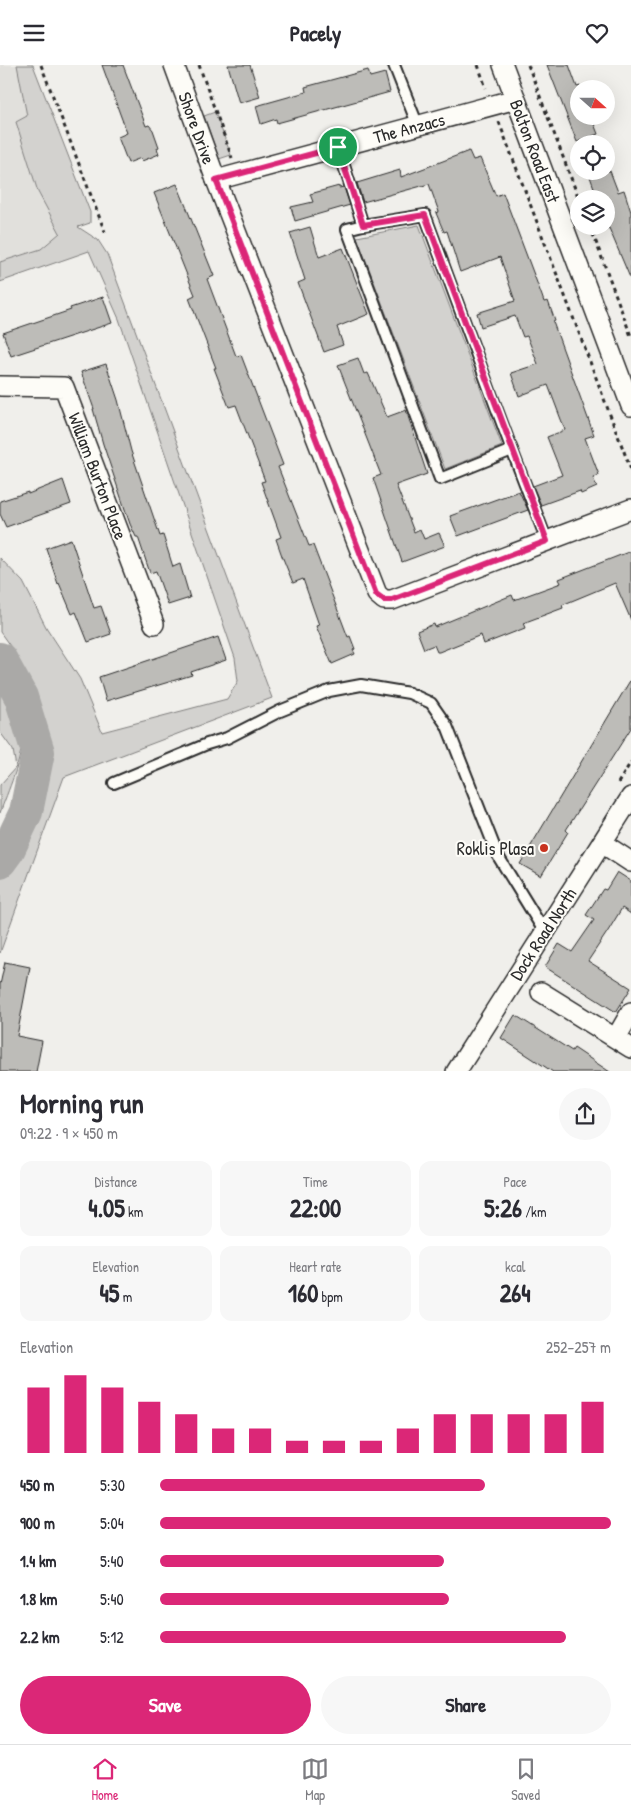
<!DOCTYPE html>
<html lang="en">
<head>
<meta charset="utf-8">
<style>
	:root { --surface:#fff; --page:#f7f7f7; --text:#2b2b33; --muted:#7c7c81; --line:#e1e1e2; --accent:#db2777 }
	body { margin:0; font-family:"Patrick Hand",sans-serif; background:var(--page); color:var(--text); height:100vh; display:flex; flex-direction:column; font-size:19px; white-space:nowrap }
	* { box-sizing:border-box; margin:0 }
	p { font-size:16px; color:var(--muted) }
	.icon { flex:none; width:28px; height:28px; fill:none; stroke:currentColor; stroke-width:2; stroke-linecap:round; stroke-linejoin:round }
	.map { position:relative; height:1006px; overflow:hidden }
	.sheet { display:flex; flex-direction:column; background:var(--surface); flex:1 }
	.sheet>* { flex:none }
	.needle { width:32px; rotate:111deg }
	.fabs { position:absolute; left:570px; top:15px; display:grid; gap:10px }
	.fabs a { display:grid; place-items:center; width:45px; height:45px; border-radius:50%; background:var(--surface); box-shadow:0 5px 20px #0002; font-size:25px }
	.pin { position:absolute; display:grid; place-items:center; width:42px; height:42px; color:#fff; margin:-21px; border:2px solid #fff; border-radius:50%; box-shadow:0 1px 5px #0007 }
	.round { display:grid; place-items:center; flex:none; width:52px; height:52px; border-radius:26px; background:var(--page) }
	.headline { display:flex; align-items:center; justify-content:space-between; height:85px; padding:0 20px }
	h1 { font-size:28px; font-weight:700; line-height:38px }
	.metrics { display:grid; grid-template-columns:repeat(3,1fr); gap:8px; height:85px; padding:5px 20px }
	.metrics div { display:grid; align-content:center; border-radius:12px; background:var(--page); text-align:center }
	.metrics b { font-size:25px; font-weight:700 }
	.metrics small { font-size:14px; font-weight:400 }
	.metrics p { font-size:14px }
	.chart { height:140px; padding:10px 20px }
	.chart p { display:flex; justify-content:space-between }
	.chart svg { width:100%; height:90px; margin-top:5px; stroke:var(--accent); stroke-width:6 }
	.button { display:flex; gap:10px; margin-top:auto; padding:10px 20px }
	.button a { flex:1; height:58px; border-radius:30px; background:var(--accent); color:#fff; font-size:20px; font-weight:700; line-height:58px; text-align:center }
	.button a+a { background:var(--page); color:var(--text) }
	ul { padding:0 20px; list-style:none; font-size:16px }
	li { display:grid; grid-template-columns:80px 60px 1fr; align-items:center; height:38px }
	li i { height:12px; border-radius:6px; background:var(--accent) }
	header { display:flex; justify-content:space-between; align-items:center; height:65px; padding:0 20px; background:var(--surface); font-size:22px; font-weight:700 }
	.tab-bar { display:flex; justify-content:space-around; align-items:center; height:70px; border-top:1px solid var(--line); background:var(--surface); font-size:14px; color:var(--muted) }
	.tab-bar a { display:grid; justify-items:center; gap:2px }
	.tab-bar .active { color:var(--accent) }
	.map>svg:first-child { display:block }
	.built { fill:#e1e0dc }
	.green { fill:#d3d2cf; stroke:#7f7e7d }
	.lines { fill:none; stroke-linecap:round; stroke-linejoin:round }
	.river { stroke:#aaa9a7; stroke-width:34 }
	.building { fill:#bdbcb8; stroke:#2b2b2b }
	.lane-casing { stroke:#2b2b2b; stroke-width:14 }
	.street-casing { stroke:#2b2b2b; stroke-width:22 }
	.path { stroke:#2b2b2b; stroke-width:3; stroke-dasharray:4 4; stroke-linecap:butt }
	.lane { stroke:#fdfcf7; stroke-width:10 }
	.street { stroke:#fdfcf7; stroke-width:19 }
	.route-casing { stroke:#fff; stroke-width:10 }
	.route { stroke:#db2777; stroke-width:6 }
	.poi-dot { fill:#c8321e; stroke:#fdfcf7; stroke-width:2 }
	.labels { text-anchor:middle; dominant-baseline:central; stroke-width:4; stroke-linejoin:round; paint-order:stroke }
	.street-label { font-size:18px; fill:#2b2b2b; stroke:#fdfcf7 }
	.poi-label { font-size:18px; fill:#2b2b2b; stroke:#fdfcf7; text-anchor:end }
</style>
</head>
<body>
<header><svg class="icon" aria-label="menu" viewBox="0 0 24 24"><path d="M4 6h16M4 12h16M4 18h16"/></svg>Pacely<svg class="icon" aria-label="heart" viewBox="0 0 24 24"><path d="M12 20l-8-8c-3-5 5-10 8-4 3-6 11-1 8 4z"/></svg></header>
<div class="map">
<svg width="631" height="1007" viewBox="0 0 631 1007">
	<rect width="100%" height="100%" fill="#f0efeb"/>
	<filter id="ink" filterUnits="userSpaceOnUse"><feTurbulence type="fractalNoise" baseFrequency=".02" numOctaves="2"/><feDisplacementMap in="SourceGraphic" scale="10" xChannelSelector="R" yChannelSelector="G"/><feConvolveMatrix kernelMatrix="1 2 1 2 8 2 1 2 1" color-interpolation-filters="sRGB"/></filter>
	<g filter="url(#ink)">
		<polygon class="built" points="0,0 17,0 27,51 16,57 38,127 60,168 41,184 0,197"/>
		<g class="green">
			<polygon points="17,0 33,0 90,147 90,158 78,162 98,175 107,189 272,633 64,712 0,888 0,808 8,799 28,766 45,714 47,667 36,633 10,581 0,567 0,493 23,517 46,562 80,614 102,667 227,634 238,616 235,593 119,254 89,186 0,217 0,197 41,184 60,168 38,127 16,57 27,51"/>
			<polygon points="215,47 231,90 219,94 204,51"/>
			<polygon points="419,160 502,381 445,404 357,172"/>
			<path d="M0 621C8 637 21 654 22 672 23 693 7 728 0 748V720L16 702 13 685 0 667Z"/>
		</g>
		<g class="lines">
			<polyline class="river" points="0,594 21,632 38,687 26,747 8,785 0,796"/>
		</g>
		<g class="building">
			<polygon points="102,0 123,0 146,61 149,60 153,65 159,82 157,83 159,89 142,96 141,93 128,98 118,72 127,68"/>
			<polygon points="228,0 250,0 260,32 239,38"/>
			<polygon points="547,0 569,0 577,22 580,21 581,24 579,24 579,51 591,51 598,69 577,77"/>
			<polygon points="368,5 370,12 385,8 390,27 277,58 276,54 261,59 256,41 306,27 305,22"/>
			<polygon points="469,86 473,95 480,93 496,131 503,128 542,231 544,237 548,236 555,256 553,257 594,370 585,373 599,410 593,413 597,422 581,429 580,426 541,440 533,421 562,410 547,372 565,365 548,320 519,331 511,308 538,299 527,271 523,272 515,251 481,262 477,248 515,236 500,192 460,207 447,166 444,167 436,148 439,147 429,119 363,137 357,118 400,105 401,112"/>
			<polygon points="588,106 610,106 618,127 624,125 631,147 631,215 609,163 606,164 604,161 606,161 606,134 598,134"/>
			<polygon points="177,119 214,211 207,214 236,291 241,290 283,400 278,402 309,481 313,480 346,567 348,572 350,571 355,584 353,585 355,589 332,599 316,561 319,560 303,514 293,518 282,491 276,474 281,472 261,417 265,416 236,340 229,342 214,303 216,303 189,233 195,230 154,128"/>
			<polygon points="339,121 339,123 344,122 350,140 295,156 291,142 313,137 310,129"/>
			<polygon points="310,162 319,192 343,183 369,249 337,262 343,280 324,287 298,218 305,215 290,168"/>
			<polygon points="103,232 112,258 11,291 3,268 71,245 70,243"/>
			<polygon points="358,293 364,309 368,308 387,352 406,345 427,409 396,420 414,467 420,464 424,474 439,468 445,481 402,497 373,413 381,410 338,300"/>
			<polygon points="106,299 118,335 131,386 160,471 163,470 173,502 180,499 190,533 168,540 156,506 150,508 138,472 136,472 130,459 103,379 93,344 94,344 81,307"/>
			<polygon points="63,415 71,439 6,462 0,449 0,436 28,427 28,429"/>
			<polygon points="519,426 528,445 458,471 450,451"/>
			<polygon points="71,474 94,543 101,541 111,569 88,577 76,547 72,549 59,518 58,519 46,483"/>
			<polygon points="631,486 631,555 615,518 562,540 563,543 523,558 525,563 484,579 481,570 439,587 437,587 434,580 424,584 417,566 434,559 435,562 512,530 514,535 561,518 559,514"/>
			<polygon points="218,572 226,595 191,607 192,610 106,636 99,612"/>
			<polygon points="631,614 631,663 566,765 568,767 541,811 520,799"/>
			<polygon points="617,807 631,816 631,849 622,843 608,866 588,896 631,923 616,947 545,902 559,879 572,887 594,855 586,850 603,824 606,825"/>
			<polygon points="5,897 30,902 17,971 42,976 36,1007 0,1007 0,920"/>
			<polygon points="515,950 572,986 574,983 610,1007 553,1007 501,973"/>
		</g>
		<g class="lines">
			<g class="lane-casing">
				<g id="lane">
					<polyline points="394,0 418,61"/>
					<polyline points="338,82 363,160 347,164 440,414 512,385 425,150 363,160"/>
					<polyline points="512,385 547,476"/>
					<polyline points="114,718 207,679 227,673 280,646 329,626 361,620 409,628 431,638 447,661 498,791 544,866"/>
				</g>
			</g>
			<g class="street-casing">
				<g id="street">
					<polyline points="174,0 216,115 377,529 384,535 392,535 631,444"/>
					<polyline points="503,0 631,341"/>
					<polyline points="216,115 516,34"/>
					<polyline points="0,321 64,322 154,559"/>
					<polyline points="602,778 631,797"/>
					<polyline points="541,927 631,983"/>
					<polyline points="616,973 631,947"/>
					<polyline points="456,1007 631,732"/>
				</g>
			</g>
			<g class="path">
				<polyline points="41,0 105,167"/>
				<polyline points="199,0 232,93"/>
				<polyline points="478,0 486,23"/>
				<polyline points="528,0 579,134"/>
				<polyline points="499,57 631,405"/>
				<polyline points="590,161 631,271"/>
				<polyline points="618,718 631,697"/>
			</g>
			<use href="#lane" class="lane"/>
			<use href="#street" class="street"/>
		</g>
	</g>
	<g class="lines" filter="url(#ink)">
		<g class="route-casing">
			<polygon id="route" points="338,82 363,160 425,150 547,476 392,535 384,535 376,529 216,115"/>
		</g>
		<use href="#route" class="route"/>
	</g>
	<circle class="poi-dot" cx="544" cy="783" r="5"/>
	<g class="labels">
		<g class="street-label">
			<text transform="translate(197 63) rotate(70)">Shore Drive</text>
			<text transform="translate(409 63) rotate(-15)">The Anzacs</text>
			<text transform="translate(535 86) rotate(69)">Bolton Road East</text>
			<text transform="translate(98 411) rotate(69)">William Burton Place</text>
			<text transform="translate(543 869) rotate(-57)">Dock Road North</text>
		</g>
		<g class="poi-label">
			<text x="534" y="783">Roklis Plasa</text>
		</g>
	</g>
</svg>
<div class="fabs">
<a><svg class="needle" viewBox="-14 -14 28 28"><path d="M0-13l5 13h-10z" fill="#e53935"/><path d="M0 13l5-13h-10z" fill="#7c7c81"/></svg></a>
<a><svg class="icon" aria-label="locate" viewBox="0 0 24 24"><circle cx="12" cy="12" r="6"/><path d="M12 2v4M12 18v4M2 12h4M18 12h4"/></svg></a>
<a><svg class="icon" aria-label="layers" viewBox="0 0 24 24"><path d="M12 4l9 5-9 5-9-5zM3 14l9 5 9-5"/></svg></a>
</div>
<div class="pin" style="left:338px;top:82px;background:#1e9e55"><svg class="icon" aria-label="arrive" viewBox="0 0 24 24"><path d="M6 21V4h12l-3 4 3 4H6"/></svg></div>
</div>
<section class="sheet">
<div class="headline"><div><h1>Morning run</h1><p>09:22 · 9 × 450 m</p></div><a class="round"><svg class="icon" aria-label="share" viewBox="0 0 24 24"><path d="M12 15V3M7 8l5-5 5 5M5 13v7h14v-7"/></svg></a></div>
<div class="metrics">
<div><p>Distance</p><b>4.05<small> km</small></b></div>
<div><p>Time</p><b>22:00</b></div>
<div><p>Pace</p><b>5:26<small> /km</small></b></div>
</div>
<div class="metrics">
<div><p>Elevation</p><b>45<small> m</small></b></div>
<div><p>Heart rate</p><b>160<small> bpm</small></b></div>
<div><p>kcal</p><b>264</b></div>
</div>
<div class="chart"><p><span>Elevation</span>252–257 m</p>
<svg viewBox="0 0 160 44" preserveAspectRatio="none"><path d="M5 44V12M15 44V6M25 44V12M35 44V19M45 44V25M55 44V32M65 44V32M75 44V38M85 44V38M95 44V38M105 44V32M115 44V25M125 44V25M135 44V25M145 44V25M155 44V19"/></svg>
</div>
<ul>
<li><b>450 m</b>5:30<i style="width:72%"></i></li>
<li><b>900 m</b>5:04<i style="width:100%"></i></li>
<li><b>1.4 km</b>5:40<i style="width:63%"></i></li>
<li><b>1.8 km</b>5:40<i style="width:64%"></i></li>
<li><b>2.2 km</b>5:12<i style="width:90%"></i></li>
</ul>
<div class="button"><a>Save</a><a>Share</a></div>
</section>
<nav class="tab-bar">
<a class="active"><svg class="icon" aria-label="home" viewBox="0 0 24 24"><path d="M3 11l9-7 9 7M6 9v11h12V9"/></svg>Home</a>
<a><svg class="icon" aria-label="map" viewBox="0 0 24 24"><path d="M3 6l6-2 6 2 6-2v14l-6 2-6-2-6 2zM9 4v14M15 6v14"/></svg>Map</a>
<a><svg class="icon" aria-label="saved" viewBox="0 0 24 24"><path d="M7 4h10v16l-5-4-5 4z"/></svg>Saved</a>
</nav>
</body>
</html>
